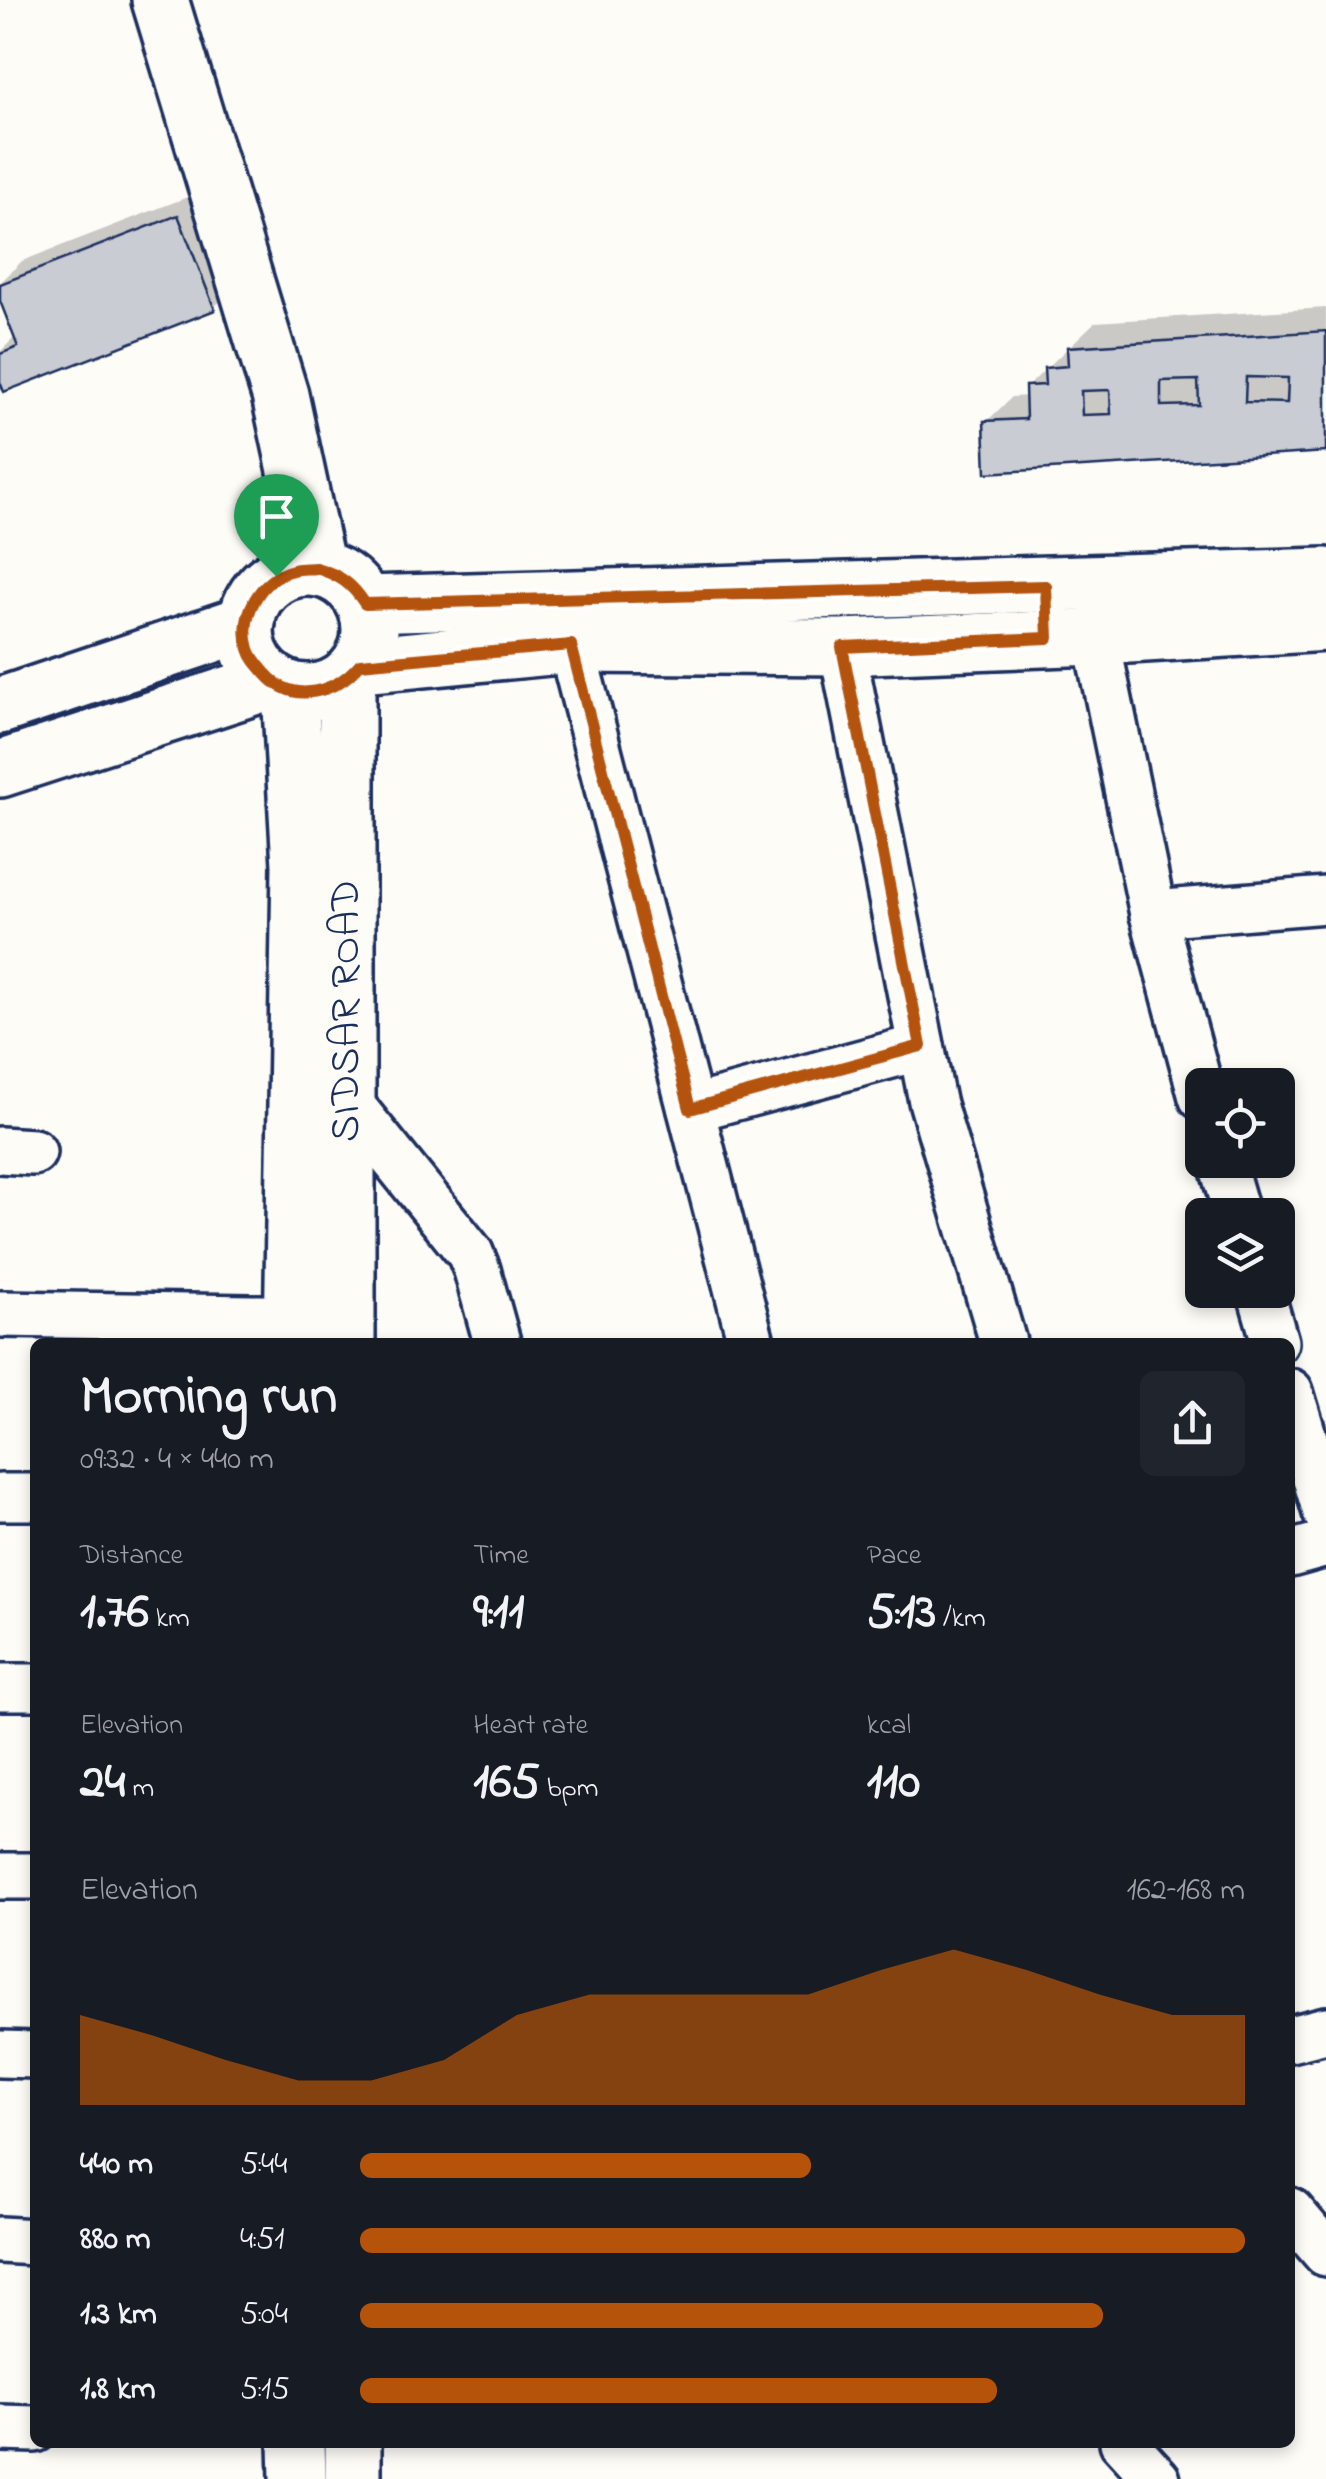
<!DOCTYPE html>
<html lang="en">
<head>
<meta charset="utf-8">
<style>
	:root { --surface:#171b24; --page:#20242c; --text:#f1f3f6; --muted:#9ea1a6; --accent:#b45309 }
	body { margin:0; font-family:"Indie Flower",sans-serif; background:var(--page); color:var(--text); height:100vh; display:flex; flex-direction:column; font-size:38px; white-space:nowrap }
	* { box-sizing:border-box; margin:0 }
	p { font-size:32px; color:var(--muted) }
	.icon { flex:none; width:55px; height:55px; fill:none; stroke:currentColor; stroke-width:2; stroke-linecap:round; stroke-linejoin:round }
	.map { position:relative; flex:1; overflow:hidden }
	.side { position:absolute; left:30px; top:1338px; width:1265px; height:1110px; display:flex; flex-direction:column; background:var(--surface); border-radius:15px; box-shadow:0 5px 15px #0003 }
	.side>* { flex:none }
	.controls { position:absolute; left:1185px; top:1068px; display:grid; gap:20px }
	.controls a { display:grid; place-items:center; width:110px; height:110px; border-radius:15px; background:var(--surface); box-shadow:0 5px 15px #0003; font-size:50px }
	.pin { position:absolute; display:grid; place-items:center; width:85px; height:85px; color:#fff; margin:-102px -42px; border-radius:50% 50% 50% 0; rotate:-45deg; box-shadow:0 0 10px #0007 }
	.pin .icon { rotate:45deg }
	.round { display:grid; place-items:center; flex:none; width:105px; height:105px; border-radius:15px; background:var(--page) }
	.summary { display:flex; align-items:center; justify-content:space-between; height:170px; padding:0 50px }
	h1 { font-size:55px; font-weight:700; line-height:75px }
	.figures { display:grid; grid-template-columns:repeat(3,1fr); gap:15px; height:170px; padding:10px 50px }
	.figures div { display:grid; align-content:center }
	.figures b { font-size:50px; font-weight:700 }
	.figures small { font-size:28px; font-weight:400 }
	.figures p { font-size:28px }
	.chart { height:280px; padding:20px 50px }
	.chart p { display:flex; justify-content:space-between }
	.chart svg { width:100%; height:180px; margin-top:10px; fill:var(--accent); opacity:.7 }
	ul { padding:0 50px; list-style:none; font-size:32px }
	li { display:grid; grid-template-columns:160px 120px 1fr; align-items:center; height:75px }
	li i { height:25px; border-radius:12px; background:var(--accent) }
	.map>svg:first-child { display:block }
	.shadow { fill:#0003 }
	.building { fill:#c9ccd3; stroke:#1b2f5e; stroke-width:2.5; fill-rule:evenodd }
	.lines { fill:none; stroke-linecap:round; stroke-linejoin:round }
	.street-casing { stroke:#1b2f5e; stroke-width:52 }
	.secondary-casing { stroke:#1b2f5e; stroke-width:62 }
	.street { stroke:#fdfcf7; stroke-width:45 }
	.secondary { stroke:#fdfcf7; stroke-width:55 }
	.route-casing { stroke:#fff; stroke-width:20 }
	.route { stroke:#b45309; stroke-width:12 }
	.labels { text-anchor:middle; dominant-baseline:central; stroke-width:8; stroke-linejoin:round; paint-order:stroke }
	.street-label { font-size:42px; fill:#1b2f5e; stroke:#fdfcf7 }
</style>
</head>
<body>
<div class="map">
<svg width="1326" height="2479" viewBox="0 0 1326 2479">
	<rect width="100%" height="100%" fill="#fdfcf7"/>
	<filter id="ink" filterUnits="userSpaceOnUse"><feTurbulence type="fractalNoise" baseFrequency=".01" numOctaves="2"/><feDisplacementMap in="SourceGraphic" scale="20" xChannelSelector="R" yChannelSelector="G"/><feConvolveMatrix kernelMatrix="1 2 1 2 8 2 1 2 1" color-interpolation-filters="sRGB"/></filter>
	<g filter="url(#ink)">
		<g class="shadow">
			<polygon points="203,191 239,283 213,308 0,376 0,352 16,336 0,294 0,283 22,261"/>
			<polygon points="1326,308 1326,449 986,422 1012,397 1028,396 1027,387 1095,322"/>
		</g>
		<g class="building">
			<polygon points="178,215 215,310 4,392 0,382 0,354 18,347 0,301 0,284"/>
			<path d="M1326 331V452L986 473 984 421 1026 419 1025 386 1045 385 1044 368 1068 366 1067 347ZM1246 377 1288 378 1287 403 1245 402ZM1198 380 1199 405 1161 406V381ZM1110 390 1111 414 1082 415 1081 391Z"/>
		</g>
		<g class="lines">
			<g class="street-casing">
				<g id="street">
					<polyline points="1096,637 1153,914 1202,1097"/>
					<polyline points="571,645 751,1342"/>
					<polyline points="842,647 932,1101 1003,1342"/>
					<polyline points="1153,914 1326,900"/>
					<polyline points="346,1099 470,1253 477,1270 497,1342"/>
					<polyline points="691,1109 921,1047"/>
					<polyline points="0,1150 33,1152"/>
					<polyline points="1221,1160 1237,1215"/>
					<polyline points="1260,1290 1275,1342"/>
					<polyline points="0,1314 323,1319"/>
					<polyline points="1290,1392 1326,1512"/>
					<polyline points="0,1497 35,1497"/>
					<polyline points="1290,1554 1326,1544"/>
					<polyline points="0,1687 35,1687"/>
					<polyline points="0,1876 35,1876"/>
					<polyline points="1290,2039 1326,2030"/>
					<polyline points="0,2054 35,2055"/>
					<polyline points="1290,2211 1326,2253"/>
					<polyline points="0,2240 35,2242"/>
					<polyline points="0,2428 35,2429"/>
					<polyline points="1123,2442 1157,2479"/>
				</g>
			</g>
			<g class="secondary-casing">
				<g id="secondary">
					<polyline points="160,0 280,395 317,568"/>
					<circle cx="308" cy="630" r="62"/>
					<polyline points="365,604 1326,576"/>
					<polyline points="360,665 571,645 842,647 1096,637 1326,623"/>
					<polyline points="290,690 300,865 292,1342"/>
					<polyline points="0,706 247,623"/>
					<polyline points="0,769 271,681"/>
					<polyline points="347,1342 347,679"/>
					<polyline points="297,2442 298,2479"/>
					<polyline points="353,2442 353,2479"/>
				</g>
			</g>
			<use href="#street" class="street"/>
			<use href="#secondary" class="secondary"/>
		</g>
	</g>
	<g class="lines" filter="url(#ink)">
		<g class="route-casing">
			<path id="route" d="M316 568C340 575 352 584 365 604L1046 586 1048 638 842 647 921 1046 690 1109 571 645 360 664C336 692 294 706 266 674 259 666 252 659 249 649 239 615 260 578 293 570 301 568 309 569 316 568Z"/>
		</g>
		<use href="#route" class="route"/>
	</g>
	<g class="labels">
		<g class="street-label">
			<text transform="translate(347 1011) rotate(-90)">SIDSAR ROAD</text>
		</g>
	</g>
</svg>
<div class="controls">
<a><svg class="icon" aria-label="locate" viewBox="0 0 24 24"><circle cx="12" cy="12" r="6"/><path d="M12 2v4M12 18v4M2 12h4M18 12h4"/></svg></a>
<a><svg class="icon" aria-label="layers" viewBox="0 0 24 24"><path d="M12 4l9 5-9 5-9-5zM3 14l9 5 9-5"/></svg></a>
</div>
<div class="pin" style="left:276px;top:576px;background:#1e9e55"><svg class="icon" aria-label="arrive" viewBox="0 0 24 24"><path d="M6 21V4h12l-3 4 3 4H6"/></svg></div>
<section class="side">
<div class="summary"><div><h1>Morning run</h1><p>09:32 · 4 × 440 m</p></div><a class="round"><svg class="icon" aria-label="share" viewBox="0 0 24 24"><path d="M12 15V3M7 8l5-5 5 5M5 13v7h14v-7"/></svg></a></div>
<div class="figures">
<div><p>Distance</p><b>1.76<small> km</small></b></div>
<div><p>Time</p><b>9:11</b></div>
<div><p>Pace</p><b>5:13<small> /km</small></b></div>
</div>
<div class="figures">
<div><p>Elevation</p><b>24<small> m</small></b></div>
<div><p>Heart rate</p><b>165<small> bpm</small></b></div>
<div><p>kcal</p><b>110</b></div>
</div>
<div class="chart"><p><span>Elevation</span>162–168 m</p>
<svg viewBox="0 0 160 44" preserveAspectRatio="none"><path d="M0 44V22L10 27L20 33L30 38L40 38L50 33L60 22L70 17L80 17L90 17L100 17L110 11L120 6L130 11L140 17L150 22L160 22V44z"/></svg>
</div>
<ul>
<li><b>440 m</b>5:44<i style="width:51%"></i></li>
<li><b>880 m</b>4:51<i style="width:100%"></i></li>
<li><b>1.3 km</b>5:04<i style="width:84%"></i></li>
<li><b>1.8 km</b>5:15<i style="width:72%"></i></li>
</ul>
</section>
</div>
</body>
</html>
